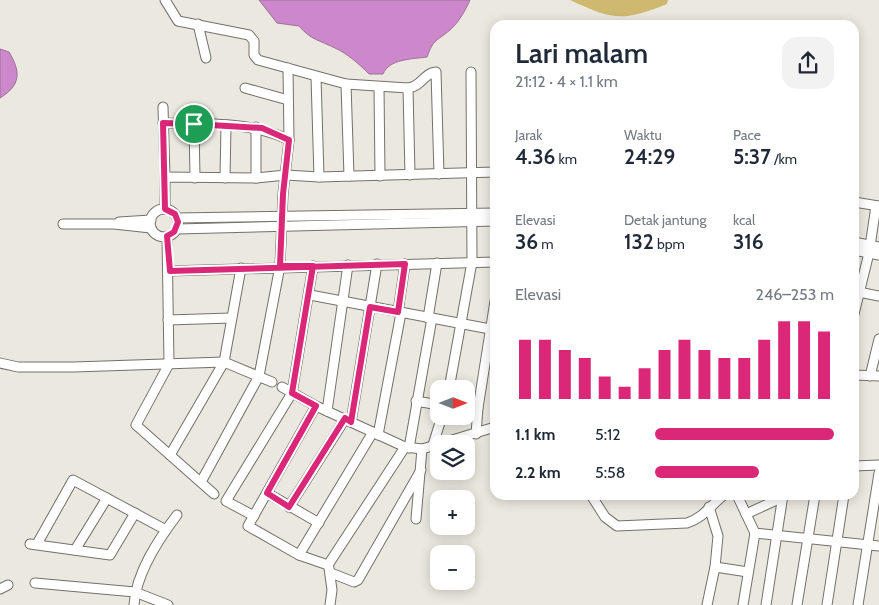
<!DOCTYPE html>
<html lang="id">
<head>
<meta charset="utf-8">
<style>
	:root { --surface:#fff; --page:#f2f2f3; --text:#1f2937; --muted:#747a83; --accent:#db2777 }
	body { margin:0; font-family:Cabin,sans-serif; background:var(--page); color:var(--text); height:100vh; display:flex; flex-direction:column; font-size:19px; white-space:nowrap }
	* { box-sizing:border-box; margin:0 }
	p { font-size:16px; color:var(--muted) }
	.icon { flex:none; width:28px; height:28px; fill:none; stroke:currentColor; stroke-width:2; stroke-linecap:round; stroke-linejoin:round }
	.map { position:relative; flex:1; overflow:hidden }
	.drawer { position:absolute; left:490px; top:20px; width:369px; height:480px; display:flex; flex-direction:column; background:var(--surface); border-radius:15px; box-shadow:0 2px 12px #0003 }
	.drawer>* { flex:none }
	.needle { width:32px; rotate:90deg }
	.buttons { position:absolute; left:430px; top:380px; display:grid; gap:10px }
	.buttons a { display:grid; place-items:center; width:45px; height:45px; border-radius:10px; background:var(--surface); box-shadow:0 2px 12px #0003; font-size:25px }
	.pin { position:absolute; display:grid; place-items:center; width:42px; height:42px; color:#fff; margin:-21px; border:2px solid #fff; border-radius:50%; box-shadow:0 1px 5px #0007 }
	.round { display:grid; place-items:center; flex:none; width:52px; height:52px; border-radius:15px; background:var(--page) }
	.headline { display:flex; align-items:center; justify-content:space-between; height:85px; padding:0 25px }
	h1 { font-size:28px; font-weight:600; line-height:38px }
	.figures { display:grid; grid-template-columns:repeat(3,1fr); gap:8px; height:85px; padding:5px 25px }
	.figures div { display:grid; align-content:center }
	.figures b { font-size:21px; font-weight:600 }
	.figures small { font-size:14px; font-weight:400 }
	.figures p { font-size:14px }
	.chart { height:140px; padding:10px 25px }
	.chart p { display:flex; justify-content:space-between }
	.chart svg { width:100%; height:90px; margin-top:5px; stroke:var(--accent); stroke-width:6 }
	ul { padding:0 25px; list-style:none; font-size:16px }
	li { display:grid; grid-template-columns:80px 60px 1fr; align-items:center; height:38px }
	li i { height:12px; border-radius:6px; background:var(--accent) }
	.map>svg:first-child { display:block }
	.green { fill:#cfb970 }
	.water { fill:#cc88ca; stroke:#9e6e9b }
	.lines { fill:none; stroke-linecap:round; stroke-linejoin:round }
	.minor-casing { stroke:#73716a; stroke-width:11 }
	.minor { stroke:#fff; stroke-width:9 }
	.route-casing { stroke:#fff; stroke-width:10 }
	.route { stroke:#db2777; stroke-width:6 }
</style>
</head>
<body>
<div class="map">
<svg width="879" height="605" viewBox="0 0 879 605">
	<rect width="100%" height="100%" fill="#ebe8df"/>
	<path class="green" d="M570 0H668L667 4C622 22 613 20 570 0Z"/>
	<g class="water">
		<path d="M259 0H470C465 11 459 22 450 30 436 42 434 38 427 57 412 59 389 59 383 74H369C359 64 348 54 335 48 319 40 311 40 299 26L277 23Z"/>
		<path d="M0 49 9 52C21 72 21 85 0 98Z"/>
	</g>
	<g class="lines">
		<g class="minor-casing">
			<g id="minor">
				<path d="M165 0 178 21 249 35 254 41V55L258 60 346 84 408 88C421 87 424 73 436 72L439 174"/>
				<polyline points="198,24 206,58"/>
				<polyline points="316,77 319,177"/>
				<polyline points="346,84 349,176"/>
				<polyline points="379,87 380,176"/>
				<polyline points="245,88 288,100"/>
				<polyline points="408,88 410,175"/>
				<polyline points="163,107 165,177"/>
				<path d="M163 123C206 124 250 121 289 140"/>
				<polyline points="194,124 195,178"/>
				<polyline points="225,178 226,125"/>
				<polyline points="256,178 256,127"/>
				<polyline points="854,202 879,206"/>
				<polyline points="165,209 165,177 256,178 286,175 319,177 495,172"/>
				<circle cx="164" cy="223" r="14"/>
				<polyline points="177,218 495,213"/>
				<polyline points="119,222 151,220"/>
				<polyline points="63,224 114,224 151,228"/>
				<polyline points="177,229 495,221"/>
				<polyline points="167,236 169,364 136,425 214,494"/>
				<polyline points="854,242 879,247"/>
				<polyline points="854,250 879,255"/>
				<polyline points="169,271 495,262"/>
				<polyline points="854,291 879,296"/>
				<polyline points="310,295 490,329"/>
				<polyline points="398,312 405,264"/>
				<polyline points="854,314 869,253 876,206"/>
				<polyline points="428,318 437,263"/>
				<polyline points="168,320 231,318"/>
				<polyline points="0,363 18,367 74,367 224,362 272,382"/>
				<polyline points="854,375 879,376"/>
				<polyline points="870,376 879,339"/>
				<polyline points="282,387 316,406 405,447 422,449 439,444"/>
				<polyline points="449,389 472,262 471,72"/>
				<polyline points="416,401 439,405"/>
				<polyline points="316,406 248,526 299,555 328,565 405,447"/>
				<polyline points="466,408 478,408"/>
				<polyline points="327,411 348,265"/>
				<polyline points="351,422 377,264"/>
				<polyline points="476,434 478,408 495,301"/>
				<polyline points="378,435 401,313"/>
				<polyline points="439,444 495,427"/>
				<polyline points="433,445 442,416"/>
				<polyline points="409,448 432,318"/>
				<polyline points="170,455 224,362 241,268"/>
				<polyline points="854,466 879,465"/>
				<polyline points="201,482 259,376 280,266 283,194 289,140 288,68"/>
				<polyline points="267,493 319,523"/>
				<path d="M591 495 605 517 617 526 687 523C702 519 711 505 724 495"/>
				<polyline points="737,495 755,533 879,546"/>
				<polyline points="289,507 345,419"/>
				<polyline points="746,514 783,497"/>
				<polyline points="254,516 226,501 292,393 313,266"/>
				<polyline points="416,519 422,449"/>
				<polyline points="30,544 110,555 135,513"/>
				<polyline points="37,544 73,480 166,530"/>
				<polyline points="75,550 107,498"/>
				<polyline points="299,555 373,432"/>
				<polyline points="715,567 748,572"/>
				<polyline points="329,568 332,590 330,605"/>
				<polyline points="331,573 354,582 358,580 421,470"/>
				<polyline points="35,583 135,592 168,605"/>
				<polyline points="0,589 8,585"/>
				<path d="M134 605C136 573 158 540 177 515"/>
				<polyline points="707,605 715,567 718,536 709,507"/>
				<polyline points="743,605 755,533"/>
				<polyline points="766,605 783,495"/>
				<polyline points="797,605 815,495"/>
				<polyline points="827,605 844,495"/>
				<polyline points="858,605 879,473"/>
			</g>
		</g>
		<use href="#minor" class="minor"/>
	</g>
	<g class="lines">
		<g class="route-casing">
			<polyline id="route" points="194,124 262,128 289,140 283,194 280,266 313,266 292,393 316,406 267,493 289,507 345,418 351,422 370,307 398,312 405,264 170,271 167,236 174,232 178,222 175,214 165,209 163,123 194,124"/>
		</g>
		<use href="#route" class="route"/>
	</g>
</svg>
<div class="buttons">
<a><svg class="needle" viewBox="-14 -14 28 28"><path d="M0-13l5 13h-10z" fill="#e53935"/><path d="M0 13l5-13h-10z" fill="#747a83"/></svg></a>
<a><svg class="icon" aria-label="layers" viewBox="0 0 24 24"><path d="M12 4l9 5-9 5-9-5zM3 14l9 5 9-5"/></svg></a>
<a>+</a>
<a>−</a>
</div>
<div class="pin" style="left:194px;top:124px;background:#1e9e55"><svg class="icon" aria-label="arrive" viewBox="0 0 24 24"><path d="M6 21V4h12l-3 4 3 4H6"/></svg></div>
<section class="drawer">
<div class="headline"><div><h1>Lari malam</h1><p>21:12 · 4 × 1.1 km</p></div><a class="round"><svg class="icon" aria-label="share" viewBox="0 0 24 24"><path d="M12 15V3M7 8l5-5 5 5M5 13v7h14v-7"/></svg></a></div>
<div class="figures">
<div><p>Jarak</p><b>4.36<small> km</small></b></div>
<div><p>Waktu</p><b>24:29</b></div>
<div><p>Pace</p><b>5:37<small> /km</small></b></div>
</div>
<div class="figures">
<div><p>Elevasi</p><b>36<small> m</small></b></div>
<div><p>Detak jantung</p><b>132<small> bpm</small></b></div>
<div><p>kcal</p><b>316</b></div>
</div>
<div class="chart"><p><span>Elevasi</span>246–253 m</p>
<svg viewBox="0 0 160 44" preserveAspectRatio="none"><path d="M5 44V15M15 44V15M25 44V20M35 44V24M45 44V33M55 44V38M65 44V29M75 44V20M85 44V15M95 44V20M105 44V24M115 44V24M125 44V15M135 44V6M145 44V6M155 44V11"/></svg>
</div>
<ul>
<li><b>1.1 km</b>5:12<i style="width:100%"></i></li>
<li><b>2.2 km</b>5:58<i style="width:58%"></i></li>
</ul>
</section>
</div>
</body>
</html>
